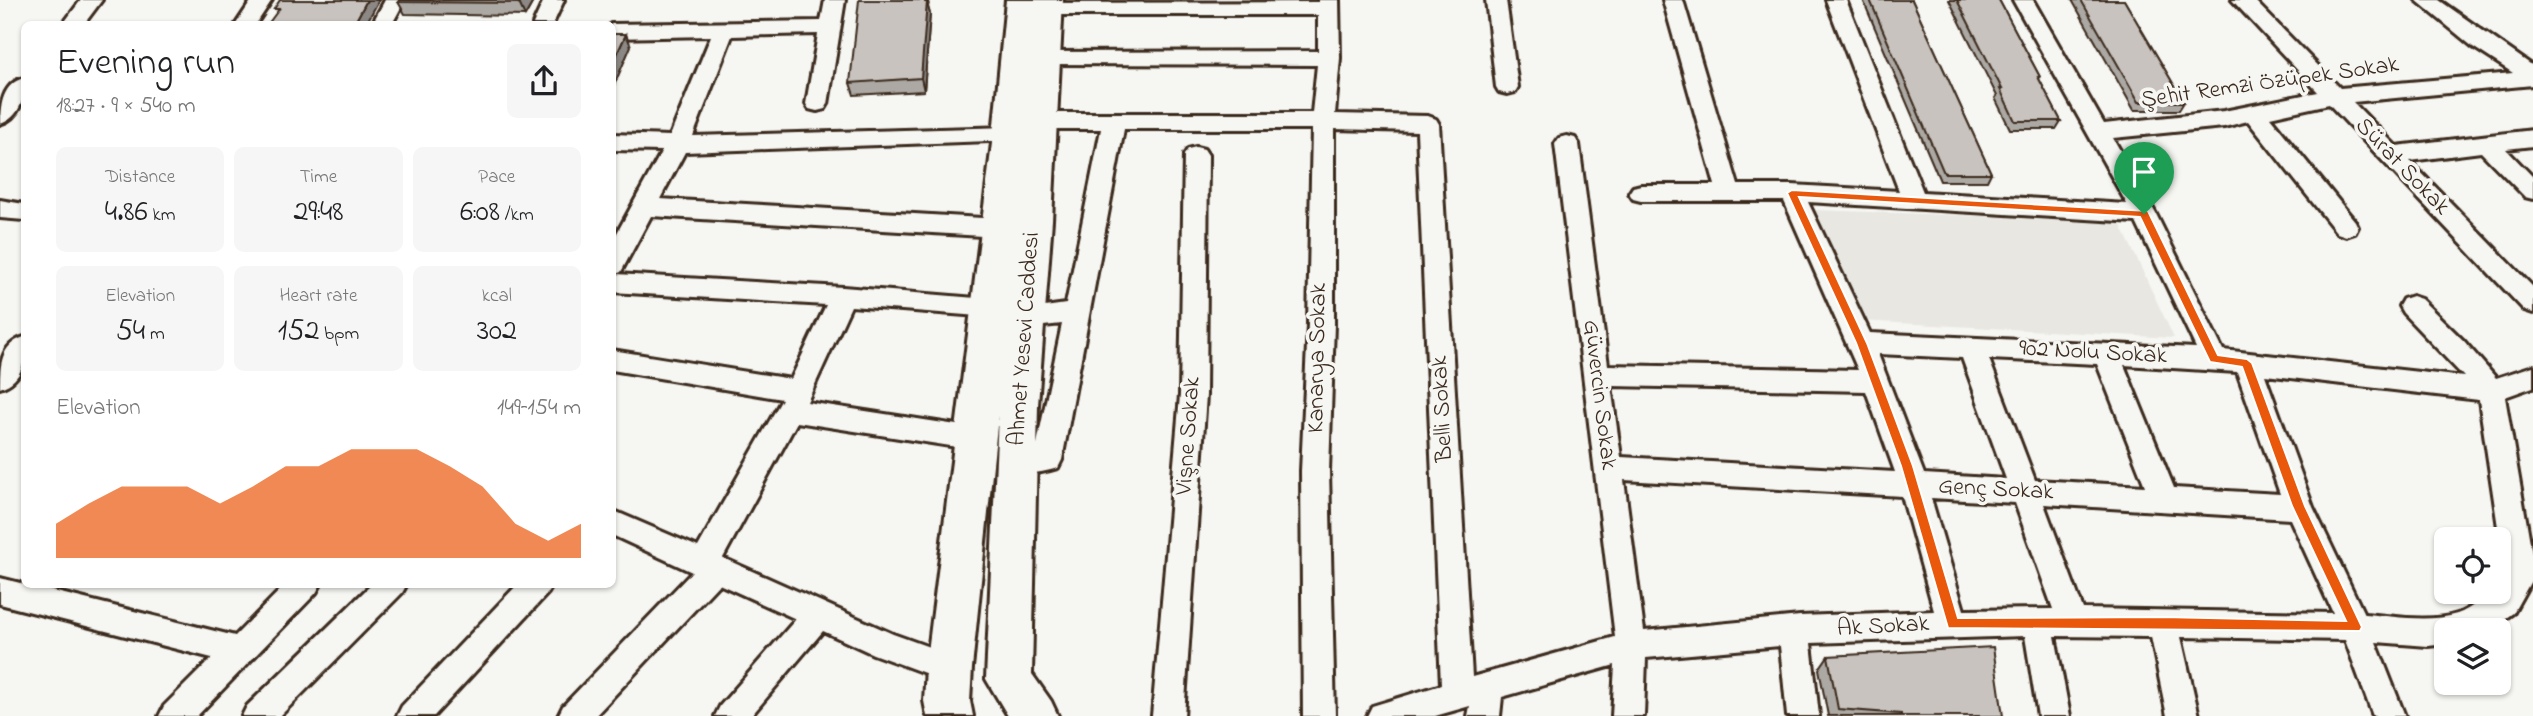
<!DOCTYPE html>
<html lang="en">
<head>
<meta charset="utf-8">
<style>
	:root { --surface:#fff; --page:#f6f6f6; --text:#202124; --muted:#757577; --accent:#ea580c }
	body { margin:0; font-family:"Indie Flower",sans-serif; background:var(--page); color:var(--text); height:100vh; display:flex; flex-direction:column; font-size:26px; white-space:nowrap }
	* { box-sizing:border-box; margin:0 }
	p { font-size:23px; color:var(--muted) }
	.icon { flex:none; width:38px; height:38px; fill:none; stroke:currentColor; stroke-width:2; stroke-linecap:round; stroke-linejoin:round }
	.map { position:relative; flex:1; overflow:hidden }
	.panel { position:absolute; left:21px; top:21px; width:595px; height:567px; display:flex; flex-direction:column; background:var(--surface); border-radius:10px; box-shadow:0 2px 5px #0004 }
	.panel>* { flex:none }
	.tools { position:absolute; left:2434px; top:527px; display:grid; gap:14px }
	.tools a { display:grid; place-items:center; width:77px; height:77px; border-radius:10px; background:var(--surface); box-shadow:0 2px 5px #0004; font-size:35px }
	.pin { position:absolute; display:grid; place-items:center; width:60px; height:60px; color:#fff; margin:-72px -30px; border-radius:50% 50% 50% 0; rotate:-45deg; box-shadow:0 0 7px #0007 }
	.pin .icon { rotate:45deg }
	.round { display:grid; place-items:center; flex:none; width:74px; height:74px; border-radius:10px; background:var(--page) }
	.head { display:flex; align-items:center; justify-content:space-between; height:119px; padding:0 35px }
	h1 { font-size:38px; font-weight:600; line-height:52px }
	.figures { display:grid; grid-template-columns:repeat(3,1fr); gap:10px; height:119px; padding:7px 35px }
	.figures div { display:grid; align-content:center; border-radius:10px; background:var(--page); text-align:center }
	.figures b { font-size:30px; font-weight:600 }
	.figures small { font-size:19px; font-weight:400 }
	.figures p { font-size:19px }
	.chart { height:196px; padding:14px 35px }
	.chart p { display:flex; justify-content:space-between }
	.chart svg { width:100%; height:126px; margin-top:7px; fill:var(--accent); opacity:.7 }
	.map>svg:first-child { display:block }
	.built { fill:#e8e7e2 }
	.lines { fill:none; stroke-linecap:round; stroke-linejoin:round }
	.minor-casing { stroke:#3b2a1e; stroke-width:6 }
	.secondary-casing { stroke:#3b2a1e; stroke-width:6 }
	.minor { fill:#f6f6f2; fill-rule:evenodd }
	.secondary { fill:#f6f6f2; fill-rule:evenodd }
	.wall { fill:#aca8a3; stroke:#3b2a1e; stroke-width:2 }
	.shaded-wall { fill:#8c8885; stroke:#3b2a1e; stroke-width:2 }
	.building { fill:#c8c3be; stroke:#3b2a1e; stroke-width:2 }
	.route { fill:#ea580c; stroke:#fff; stroke-width:2; fill-rule:evenodd }
	.labels { text-anchor:middle; dominant-baseline:central; stroke-width:7; stroke-linejoin:round; paint-order:stroke }
	.street-label { font-size:24px; fill:#3b2a1e; stroke:#f6f6f2 }
</style>
</head>
<body>
<div class="map">
<svg width="2533" height="716" viewBox="0 0 2533 716">
	<rect width="100%" height="100%" fill="#f6f6f2"/>
	<filter id="ink" filterUnits="userSpaceOnUse"><feTurbulence type="fractalNoise" baseFrequency=".0143" numOctaves="2"/><feDisplacementMap in="SourceGraphic" scale="14" xChannelSelector="R" yChannelSelector="G"/><feConvolveMatrix kernelMatrix="1 2 1 2 8 2 1 2 1" color-interpolation-filters="sRGB"/></filter>
	<g filter="url(#ink)">
		<polygon class="built" points="1814,210 2119,221 2174,338 1861,321"/>
		<g class="lines">
			<g class="minor-casing">
				<g id="minor">
					<polygon points="81,0 102,0 84,24 63,24"/>
					<polygon points="252,0 272,0 256,24 236,24"/>
					<polygon points="385,0 405,0 392,24 372,24"/>
					<polygon points="544,0 564,0 553,24 533,24"/>
					<polygon points="825,0 845,0 828,104 825,109 817,111 809,109 806,104 818,34 732,36 693,136 1010,127 1018,130 1021,135 1018,140 685,152 660,199 999,219 1008,222 1011,228 1008,234 999,237 651,216 621,272 616,274 843,287 1000,300 1004,307 1000,314 991,317 851,306 807,402 976,428 986,431 990,439 986,447 976,450 797,422 723,558 893,634 960,658 964,668 960,678 949,682 873,654 823,631 751,716 715,716 720,706 796,619 719,584 595,716 558,716 563,706 692,572 612,535 612,510 698,547 782,399 612,370 612,350 791,379 826,305 612,292 612,242 662,151 612,150 612,134 670,136 711,36 612,38 611,24 821,21"/>
					<path d="M1319 0H1339L1340 58 1335 114 1428 116 1436 119 1439 124 1472 677 1615 637 1555 144 1559 138 1567 136 1575 138 1579 144 1608 365 1858 370 1784 201H1641L1633 199 1629 193 1633 187 1641 185H1715L1663 0H1683L1738 185H1792L1899 191 1826 0H1846L1923 192 2127 204 2013 0H2033L2104 124 2224 111 2318 92 2232 0H2254L2340 88 2513 73 2473 47 2416 0H2439L2533 66V85L2353 102 2396 146 2533 130V146L2506 149 2533 177V199L2525 197 2481 152 2410 161 2533 287V313L2524 310 2329 104 2270 117 2355 221 2358 227 2355 233 2346 236 2337 233 2248 121 2224 127 2113 138 2156 214 2223 350 2464 377 2403 313 2399 306 2403 299 2412 296 2421 299 2464 341 2496 378 2533 366V387L2505 397 2532 554V579L2513 613 2489 630H2446V644L2428 646 2376 642 2405 716H2373L2345 640 2181 637 2199 716H2167L2151 637 2055 636 2070 716H2038L2025 636 1811 643 1819 716H1787L1780 646 1646 658 1644 716H1612L1615 665 1502 697 1500 716H1468L1470 706 1435 716H1367L1372 706 1441 685 1417 131 1334 129V324L1329 471 1335 716H1303L1301 471 1308 324 1312 129H1124L1062 460 1058 468C1042 473 1022 476 1006 470L1002 462 1006 454 1036 449 1062 324 1025 328 1016 325 1012 318 1016 311 1066 304 1101 129H1039L1031 126 1028 121 1031 116 1039 113H1312L1317 65 1044 64 1036 62 1033 57 1036 52 1318 51V15H1047L1040 13 1037 8 1040 3 1319 2ZM1808 202 2136 222 2196 348 1870 333ZM1878 354 1962 358 2006 479 1924 474ZM1989 359 2097 364 2145 486 2035 480ZM2124 365 2237 372 2280 494 2174 488ZM2265 375 2479 400 2502 554 2499 592C2489 592 2470 610 2457 614 2428 623 2394 616 2364 614L2313 507ZM1611 386 1866 391 1895 472 1621 457ZM1624 480 1902 496 1934 611 1800 616 1644 631ZM1931 498 2015 503 2053 609 1964 610ZM2044 504 2290 519 2333 613 2083 609Z"/>
					<polygon points="1486,0 1506,0 1518,87 1515,92 1507,94 1499,92 1496,87"/>
					<path d="M24 78C26 96 20 118 0 124 0 105 3 83 24 78Z"/>
					<polygon points="1196,147 1204,149 1208,155 1206,395 1184,716 1152,716 1180,395 1184,155 1188,149"/>
					<polygon points="0,200 24,204 24,220 0,218"/>
					<path d="M24 337C26 359 24 380 0 388 0 366 0 345 24 337Z"/>
					<polygon points="0,578 235,636 286,584 321,584 316,593 197,716 159,716 164,706 212,658 0,604"/>
					<polygon points="372,584 407,584 402,593 280,716 242,716 247,706"/>
					<polygon points="518,584 553,584 548,593 434,716 397,716 402,706"/>
				</g>
			</g>
			<g class="secondary-casing">
				<polygon id="secondary" points="1006,0 1063,0 1052,220 1038,405 1032,674 1051,701 1058,716 1008,716 986,679 998,416 972,668 970,701 973,716 927,716 924,701 926,668 993,135"/>
			</g>
			<use href="#minor" class="minor"/>
			<use href="#secondary" class="secondary"/>
		</g>
		<g class="wall">
			<polygon points="400,0 534,0 525,16 405,14 398,2"/>
			<polygon points="929,0 928,7 930,14 924,91 854,95 850,83"/>
			<polygon points="1863,0 1912,0 1991,173 1987,181 1940,181"/>
			<polygon points="1949,0 1999,0 2040,77 2039,79 2061,121 2056,129 2010,129 1995,98 1997,96"/>
			<polygon points="2072,0 2124,0 2184,102 2179,110 2134,110"/>
			<polygon points="1828,656 2003,716 1828,716 1819,669"/>
		</g>
		<g class="shaded-wall">
			<polygon points="367,0 379,0 366,24 354,24"/>
			<polygon points="521,0 534,0 525,16 519,3"/>
			<polygon points="925,0 929,0 928,7 930,14 924,91 921,78"/>
			<polygon points="626,34 631,46 612,90 612,65"/>
		</g>
		<g class="building">
			<polygon points="280,0 367,0 354,24 268,24 279,9 274,9"/>
			<polygon points="400,0 521,0 519,3 398,2"/>
			<polygon points="859,0 925,0 925,2 927,2 921,78 850,83"/>
			<polygon points="1870,0 1912,0 1991,173 1944,173"/>
			<polygon points="1957,0 1999,0 2040,77 2038,77 2061,121 2015,121 2000,89 2002,89"/>
			<polygon points="2081,0 2124,0 2184,102 2139,102"/>
			<polygon points="612,34 626,34 612,65"/>
			<polygon points="1993,647 2003,716 1901,716 1901,714 1838,709 1828,656"/>
		</g>
	</g>
	<path class="route" d="M1792 190 2148 211 2218 355 2247 359 2252 363 2305 506 2362 627 2360 631 1948 628 1901 466 1856 343 1787 193ZM1799 197 2140 217 2210 362 2242 367 2292 506 2346 621 2163 617 1958 618 1913 466 1867 343Z"/>
	<g class="labels">
		<g class="street-label">
			<text transform="translate(2270 83) rotate(-8)">Şehit Remzi Özüpek Sokak</text>
			<text transform="translate(2402 167) rotate(46)">Sürat Sokak</text>
			<text transform="translate(1025 339) rotate(-86)">Ahmet Yesevi Caddesi</text>
			<text transform="translate(2093 353) rotate(3)">902 Nolu Sokak</text>
			<text transform="translate(1318 358) rotate(-89)">Kanarya Sokak</text>
			<text transform="translate(1599 395) rotate(83)">Güvercin Sokak</text>
			<text transform="translate(1443 409) rotate(-93)">Belli Sokak</text>
			<text transform="translate(1189 436) rotate(-86)">Vişne Sokak</text>
			<text transform="translate(1996 490) rotate(3)">Genç Sokak</text>
			<text transform="translate(1883 627) rotate(-3)">Ak Sokak</text>
		</g>
	</g>
</svg>
<div class="tools">
<a><svg class="icon" aria-label="locate" viewBox="0 0 24 24"><circle cx="12" cy="12" r="6"/><path d="M12 2v4M12 18v4M2 12h4M18 12h4"/></svg></a>
<a><svg class="icon" aria-label="layers" viewBox="0 0 24 24"><path d="M12 4l9 5-9 5-9-5zM3 14l9 5 9-5"/></svg></a>
</div>
<div class="pin" style="left:2144px;top:214px;background:#1e9e55"><svg class="icon" aria-label="arrive" viewBox="0 0 24 24"><path d="M6 21V4h12l-3 4 3 4H6"/></svg></div>
<section class="panel">
<div class="head"><div><h1>Evening run</h1><p>18:27 · 9 × 540 m</p></div><a class="round"><svg class="icon" aria-label="share" viewBox="0 0 24 24"><path d="M12 15V3M7 8l5-5 5 5M5 13v7h14v-7"/></svg></a></div>
<div class="figures">
<div><p>Distance</p><b>4.86<small> km</small></b></div>
<div><p>Time</p><b>29:48</b></div>
<div><p>Pace</p><b>6:08<small> /km</small></b></div>
</div>
<div class="figures">
<div><p>Elevation</p><b>54<small> m</small></b></div>
<div><p>Heart rate</p><b>152<small> bpm</small></b></div>
<div><p>kcal</p><b>302</b></div>
</div>
<div class="chart"><p><span>Elevation</span>149–154 m</p>
<svg viewBox="0 0 160 44" preserveAspectRatio="none"><path d="M0 44V32L10 25L20 19L30 19L40 19L50 25L60 19L70 12L80 12L90 6L100 6L110 6L120 12L130 19L140 32L150 38L160 32V44z"/></svg>
</div>
</section>
</div>
</body>
</html>
